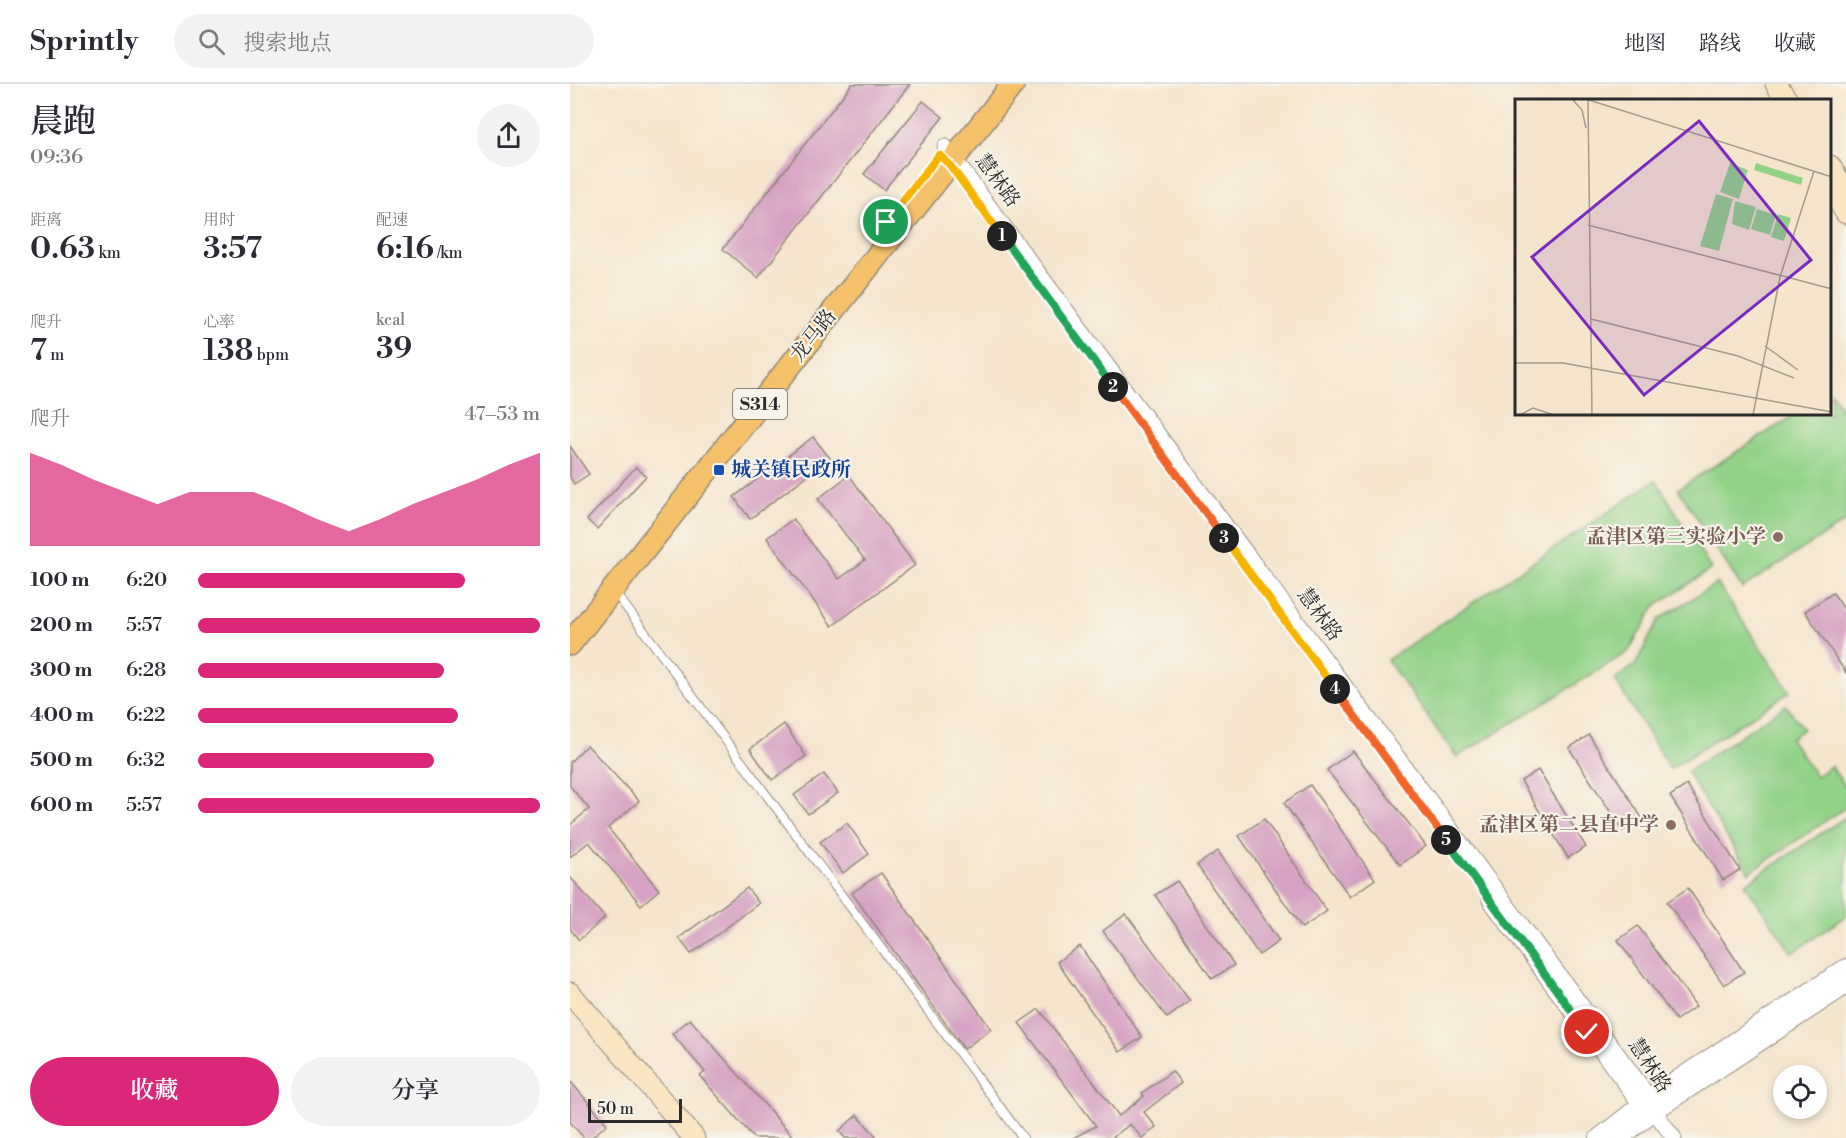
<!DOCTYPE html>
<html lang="zh">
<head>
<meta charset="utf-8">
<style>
	:root { --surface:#fff; --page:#f2f2f3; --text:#2b2b33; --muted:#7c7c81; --line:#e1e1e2; --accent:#db2777 }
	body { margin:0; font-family:"Libre Bodoni","Noto Serif SC",serif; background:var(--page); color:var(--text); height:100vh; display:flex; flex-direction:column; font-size:22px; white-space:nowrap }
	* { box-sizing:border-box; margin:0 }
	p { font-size:20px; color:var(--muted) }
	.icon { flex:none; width:33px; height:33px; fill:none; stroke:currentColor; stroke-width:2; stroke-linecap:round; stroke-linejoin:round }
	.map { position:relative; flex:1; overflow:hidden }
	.panel { display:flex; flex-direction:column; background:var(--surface); width:570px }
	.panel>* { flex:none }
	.controls { position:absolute; left:1203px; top:981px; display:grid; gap:12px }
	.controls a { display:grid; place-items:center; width:54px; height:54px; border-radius:50%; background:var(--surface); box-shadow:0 3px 9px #0003; font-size:30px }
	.scale { position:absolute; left:18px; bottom:15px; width:94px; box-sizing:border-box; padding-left:6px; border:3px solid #2b2b2b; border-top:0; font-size:16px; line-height:21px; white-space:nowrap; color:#2b2b2b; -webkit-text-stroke:4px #f7f3e8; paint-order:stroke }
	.pin { position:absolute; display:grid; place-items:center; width:51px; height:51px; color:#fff; margin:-26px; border:3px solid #fff; border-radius:50%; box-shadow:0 2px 6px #0007 }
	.km { position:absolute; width:30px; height:30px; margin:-15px; border-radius:50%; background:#222; color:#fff; font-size:16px; line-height:30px; text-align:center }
	.round { display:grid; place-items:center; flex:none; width:63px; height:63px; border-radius:32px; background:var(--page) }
	.summary { display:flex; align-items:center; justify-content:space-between; height:102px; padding:0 30px }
	h1 { font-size:33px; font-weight:600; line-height:45px }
	.metrics { display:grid; grid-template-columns:repeat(3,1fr); gap:9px; height:102px; padding:6px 30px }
	.metrics div { display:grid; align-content:center }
	.metrics b { font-size:30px; font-weight:600 }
	.metrics small { font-size:16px; font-weight:400 }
	.metrics p { font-size:16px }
	.chart { height:168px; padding:12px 30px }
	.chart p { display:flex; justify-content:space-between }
	.chart svg { width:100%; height:108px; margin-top:6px; fill:var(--accent); opacity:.7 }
	.button { display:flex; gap:12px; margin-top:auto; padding:12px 30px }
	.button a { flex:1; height:69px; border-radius:36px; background:var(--accent); color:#fff; font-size:24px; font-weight:600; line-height:69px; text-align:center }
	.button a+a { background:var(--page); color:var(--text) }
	ul { padding:0 30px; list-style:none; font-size:20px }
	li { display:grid; grid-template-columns:96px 72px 1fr; align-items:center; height:45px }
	li i { height:15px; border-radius:8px; background:var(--accent) }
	header { display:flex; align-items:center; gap:36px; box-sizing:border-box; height:84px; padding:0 30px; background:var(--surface); border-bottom:2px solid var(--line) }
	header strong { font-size:28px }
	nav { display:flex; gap:33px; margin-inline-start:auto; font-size:21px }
	.search { width:420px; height:54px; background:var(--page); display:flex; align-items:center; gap:15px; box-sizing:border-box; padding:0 21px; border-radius:33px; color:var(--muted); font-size:22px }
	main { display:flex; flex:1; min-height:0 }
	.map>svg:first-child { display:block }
	.green { fill:#92d288; stroke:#5e7e5a; stroke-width:1.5 }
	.building { fill:#d6a2c3 }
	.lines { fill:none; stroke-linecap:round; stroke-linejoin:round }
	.service-casing { stroke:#90887c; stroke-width:10 }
	.minor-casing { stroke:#90887c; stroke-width:17 }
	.tertiary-casing { stroke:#90887c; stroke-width:20 }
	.secondary-casing { stroke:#90887c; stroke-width:23 }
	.primary-casing { stroke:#90887c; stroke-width:25 }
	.service { stroke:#fff; stroke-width:8 }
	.minor { stroke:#fff; stroke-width:15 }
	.tertiary { stroke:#fff; stroke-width:18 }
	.secondary { stroke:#fbe6c4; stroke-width:21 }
	.primary { stroke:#f5c16b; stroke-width:22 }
	.split-1-casing { stroke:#fff; stroke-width:12 }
	.split-2-casing { stroke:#fff; stroke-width:12 }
	.split-3-casing { stroke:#fff; stroke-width:12 }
	.split-4-casing { stroke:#fff; stroke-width:12 }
	.split-5-casing { stroke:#fff; stroke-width:12 }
	.split-6-casing { stroke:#fff; stroke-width:12 }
	.split-7-casing { stroke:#fff; stroke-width:12 }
	.split-1 { stroke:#f5b400; stroke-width:8 }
	.split-2 { stroke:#22a559; stroke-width:8 }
	.split-3 { stroke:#f0652b; stroke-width:8 }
	.split-4 { stroke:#f5b400; stroke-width:8 }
	.split-5 { stroke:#f0652b; stroke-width:8 }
	.split-6 { stroke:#22a559; stroke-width:8 }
	.split-7 { stroke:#22a559; stroke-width:8 }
	.transit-dot { fill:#1a4fb4; stroke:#f7f3e8; stroke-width:2 }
	.education-dot { fill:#8d6e63; stroke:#f7f3e8; stroke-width:2 }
	.labels { text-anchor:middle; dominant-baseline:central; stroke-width:4.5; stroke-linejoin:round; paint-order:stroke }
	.shield { fill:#f7f3e8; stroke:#686764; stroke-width:1.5 }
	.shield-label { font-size:18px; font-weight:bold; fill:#2b2b2b }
	.street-label { font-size:20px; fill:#2b2b2b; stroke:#f7f3e8 }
	.transit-label { font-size:20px; font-weight:bold; fill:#164399; stroke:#f7f3e8; text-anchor:start }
	.education-label { font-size:20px; font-weight:bold; fill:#785e54; stroke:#f7f3e8; text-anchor:end }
	.inset-road { fill:none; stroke:#a49b8c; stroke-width:1.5 }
	.view { fill:#7b2cbf; fill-opacity:0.15; stroke:#7b2cbf; stroke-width:3 }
	.inset-edge { fill:none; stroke:#2b2b2b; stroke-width:3 }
</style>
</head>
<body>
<header>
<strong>Sprintly</strong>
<div class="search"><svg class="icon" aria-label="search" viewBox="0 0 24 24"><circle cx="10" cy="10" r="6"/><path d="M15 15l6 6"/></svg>搜索地点</div>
<nav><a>地图</a><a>路线</a><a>收藏</a></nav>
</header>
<main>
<section class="panel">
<div class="summary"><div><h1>晨跑</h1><p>09:36</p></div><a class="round"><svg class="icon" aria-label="share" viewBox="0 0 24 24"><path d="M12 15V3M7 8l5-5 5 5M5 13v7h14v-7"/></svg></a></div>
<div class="metrics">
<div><p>距离</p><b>0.63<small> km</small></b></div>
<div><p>用时</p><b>3:57</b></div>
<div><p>配速</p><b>6:16<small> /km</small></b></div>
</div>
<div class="metrics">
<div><p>爬升</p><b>7<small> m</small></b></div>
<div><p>心率</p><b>138<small> bpm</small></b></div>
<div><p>kcal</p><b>39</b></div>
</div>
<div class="chart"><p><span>爬升</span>47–53 m</p>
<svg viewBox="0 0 160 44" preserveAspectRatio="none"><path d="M0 44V6L10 11L20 17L30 22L40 27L50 22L60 22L70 22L80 27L90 33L100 38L110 33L120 27L130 22L140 17L150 11L160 6V44z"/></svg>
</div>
<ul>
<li><b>100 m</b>6:20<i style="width:78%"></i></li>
<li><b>200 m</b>5:57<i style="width:100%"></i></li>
<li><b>300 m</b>6:28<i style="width:72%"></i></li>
<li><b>400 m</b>6:22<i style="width:76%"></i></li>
<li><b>500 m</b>6:32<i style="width:69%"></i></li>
<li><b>600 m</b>5:57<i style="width:100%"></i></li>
</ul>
<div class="button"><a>收藏</a><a>分享</a></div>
</section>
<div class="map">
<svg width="1276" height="1054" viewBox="0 0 1276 1054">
	<rect width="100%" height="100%" fill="#f7f3e8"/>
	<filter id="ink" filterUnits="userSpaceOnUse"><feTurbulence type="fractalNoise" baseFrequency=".0167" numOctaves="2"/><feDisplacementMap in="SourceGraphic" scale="12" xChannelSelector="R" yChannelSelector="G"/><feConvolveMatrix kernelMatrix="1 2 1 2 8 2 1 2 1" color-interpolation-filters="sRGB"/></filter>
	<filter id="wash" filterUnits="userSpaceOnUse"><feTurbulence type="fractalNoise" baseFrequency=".008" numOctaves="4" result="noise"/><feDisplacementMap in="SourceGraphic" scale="24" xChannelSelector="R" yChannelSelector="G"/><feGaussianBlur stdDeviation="1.35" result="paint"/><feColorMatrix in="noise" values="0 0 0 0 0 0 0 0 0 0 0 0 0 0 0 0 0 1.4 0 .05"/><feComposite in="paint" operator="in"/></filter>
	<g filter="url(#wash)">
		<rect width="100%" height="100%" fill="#f5e5cd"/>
		<g class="green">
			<polygon points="1261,308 1276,332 1276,437 1172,504 1108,405 1226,330 1260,330"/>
			<polygon points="1086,396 1141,485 1085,522 1058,568 887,673 817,576"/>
			<polygon points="1147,499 1220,608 1100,685 1045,596 1065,581 1089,535"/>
			<polygon points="1216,621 1233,645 1220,655 1246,692 1261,682 1276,704 1276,723 1179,789 1117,688"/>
			<polygon points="1276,733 1276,832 1222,869 1175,800"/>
		</g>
		<g id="blocks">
			<g class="building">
				<polygon points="282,0 340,0 188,194 153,165"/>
				<polygon points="353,17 373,33 314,106 294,90"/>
				<polygon points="243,353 260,374 180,435 164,413"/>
				<polygon points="0,362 19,390 4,400 0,393"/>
				<polygon points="66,383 76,392 27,445 17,436"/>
				<polygon points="279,391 345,481 262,542 197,454 223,435 269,495 295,476 248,415"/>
				<polygon points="1263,509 1276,528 1276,589 1235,527"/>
				<polygon points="214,640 236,672 202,696 180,665"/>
				<polygon points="1019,651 1072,734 1053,747 999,664"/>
				<polygon points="17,661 69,717 38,744 89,806 71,821 19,758 0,773 0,741 19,725 0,702 0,678"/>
				<polygon points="783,667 856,762 830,781 757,686"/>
				<polygon points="968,686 1016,763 998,774 951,697"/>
				<polygon points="254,690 268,709 238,730 224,711"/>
				<polygon points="740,701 805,795 780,813 714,719"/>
				<polygon points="1117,701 1170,786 1153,796 1100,712"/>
				<polygon points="694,735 757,827 732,844 669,752"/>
				<polygon points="277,739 299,770 273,789 250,758"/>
				<polygon points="648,767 709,857 689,871 627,781"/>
				<polygon points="311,789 421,945 394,965 282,809"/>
				<polygon points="0,793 35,834 9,856 0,845"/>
				<polygon points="607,797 664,881 642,895 585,811"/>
				<polygon points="177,804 189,819 121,870 109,854"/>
				<polygon points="1118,804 1174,888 1154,901 1097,818"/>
				<polygon points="556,830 620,917 597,934 533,847"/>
				<polygon points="1068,842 1126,922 1106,936 1048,856"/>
				<polygon points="510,862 572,953 550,968 487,878"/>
				<polygon points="469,925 549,1032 574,1012 572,1009 602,987 611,999 574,1028 586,1043 572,1054 560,1040 542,1054 503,1054 526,1042 449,939"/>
				<polygon points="120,935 153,973 224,1054 184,1054 130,992 135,988 102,950"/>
				<polygon points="0,997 37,1040 21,1054 14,1054 0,1038"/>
				<polygon points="287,1031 308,1054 275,1054 269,1047"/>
			</g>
		</g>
	</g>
	<g filter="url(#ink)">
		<use href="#blocks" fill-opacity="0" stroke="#90887c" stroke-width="1.5"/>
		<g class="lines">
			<g class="service-casing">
				<polyline id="service" points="44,507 453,1054"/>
			</g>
			<g class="minor-casing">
				<g id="minor">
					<polyline points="375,63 1080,1014 1084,1027 1104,1054"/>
					<polyline points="920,816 1071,1021 1079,1025"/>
				</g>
			</g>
			<g class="tertiary-casing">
				<g id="tertiary">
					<polyline points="1029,1054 1080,1014 1276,884"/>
					<polyline points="1050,1054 1084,1027 1276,901"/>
				</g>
			</g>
			<g class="secondary-casing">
				<g id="secondary">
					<polyline points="1206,0 1217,16"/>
					<polyline points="1260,82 1276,108"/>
					<polyline points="1260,104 1276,129"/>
					<polyline points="0,909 124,1054"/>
				</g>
			</g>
			<g class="primary-casing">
				<polyline id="primary" points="0,560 443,0"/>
			</g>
			<use href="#service" class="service"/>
			<use href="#minor" class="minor"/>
			<use href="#tertiary" class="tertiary"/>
			<use href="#secondary" class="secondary"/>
			<use href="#primary" class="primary"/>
		</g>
	</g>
	<g class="lines" filter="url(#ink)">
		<g class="split-1-casing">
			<polyline id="split-1" points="316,138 369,71 379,80 432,152"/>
		</g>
		<g class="split-2-casing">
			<polyline id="split-2" points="432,152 543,303"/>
		</g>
		<g class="split-3-casing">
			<polyline id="split-3" points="543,303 654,454"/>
		</g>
		<g class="split-4-casing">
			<polyline id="split-4" points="654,454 765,605"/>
		</g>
		<g class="split-5-casing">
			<polyline id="split-5" points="765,605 876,756"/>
		</g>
		<g class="split-6-casing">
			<polyline id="split-6" points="876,756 987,907"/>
		</g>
		<g class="split-7-casing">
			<polyline id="split-7" points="987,907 1017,948"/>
		</g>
		<use href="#split-1" class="split-1"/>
		<use href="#split-2" class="split-2"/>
		<use href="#split-3" class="split-3"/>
		<use href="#split-4" class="split-4"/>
		<use href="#split-5" class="split-5"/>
		<use href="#split-6" class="split-6"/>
		<use href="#split-7" class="split-7"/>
	</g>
	<rect class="transit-dot" x="143" y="380" width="12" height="12" rx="3"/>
	<g class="education-dot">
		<circle cx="1208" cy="453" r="6"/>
		<circle cx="1101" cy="741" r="6"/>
	</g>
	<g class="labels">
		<rect class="shield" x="163" y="305" width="54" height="30" rx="4.5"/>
		<g class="shield-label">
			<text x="190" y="320">S314</text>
		</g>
		<g class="street-label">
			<text transform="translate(427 97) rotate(54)">慧林路</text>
			<text transform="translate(244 252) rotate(-52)">龙马路</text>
			<text transform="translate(749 531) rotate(54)">慧林路</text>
			<text transform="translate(1079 982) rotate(57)">慧林路</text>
		</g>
		<g class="transit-label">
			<text x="161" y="386">城关镇民政所</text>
		</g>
		<g class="education-label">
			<text x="1196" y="453">孟津区第三实验小学</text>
			<text x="1089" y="741">孟津区第二县直中学</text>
		</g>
	</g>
	<g transform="translate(945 15)">
		<rect width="316" height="316" fill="#f5e5cd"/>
		<path d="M215 64 233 71 224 100 205 93ZM241 64 288 79 286 86 239 71ZM201 95 218 100 204 152 185 147ZM220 102 241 108 234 131 217 125ZM242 110 261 116 255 136 236 130ZM263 115 276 119 269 142 256 138Z" fill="#92d288"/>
		<path class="inset-road" d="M58 1 67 11 71 29M73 1 77 316M74 1 317 78M73 126 317 190M76 220 223 257 279 279M250 247 283 271M0 264H48L317 313M5 316 18 309 39 316M238 316 265 178 299 72"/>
		<path class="view" d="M184 22 296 161 129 296 17 158Z"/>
		<rect width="316" height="316" class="inset-edge"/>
	</g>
</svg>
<div class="controls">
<a><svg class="icon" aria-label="locate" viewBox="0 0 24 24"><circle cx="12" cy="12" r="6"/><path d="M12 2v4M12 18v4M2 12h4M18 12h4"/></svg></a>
</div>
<div class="scale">50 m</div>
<div class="pin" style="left:316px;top:138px;background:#1e9e55"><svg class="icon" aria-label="arrive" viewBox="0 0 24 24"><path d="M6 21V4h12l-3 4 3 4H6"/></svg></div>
<div class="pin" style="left:1017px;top:948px;background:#d93025"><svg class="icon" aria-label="check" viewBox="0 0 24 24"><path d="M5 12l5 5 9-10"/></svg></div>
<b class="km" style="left:432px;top:152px">1</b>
<b class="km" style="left:543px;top:303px">2</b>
<b class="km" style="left:654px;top:454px">3</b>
<b class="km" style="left:765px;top:605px">4</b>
<b class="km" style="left:876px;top:756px">5</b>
</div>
</main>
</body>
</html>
